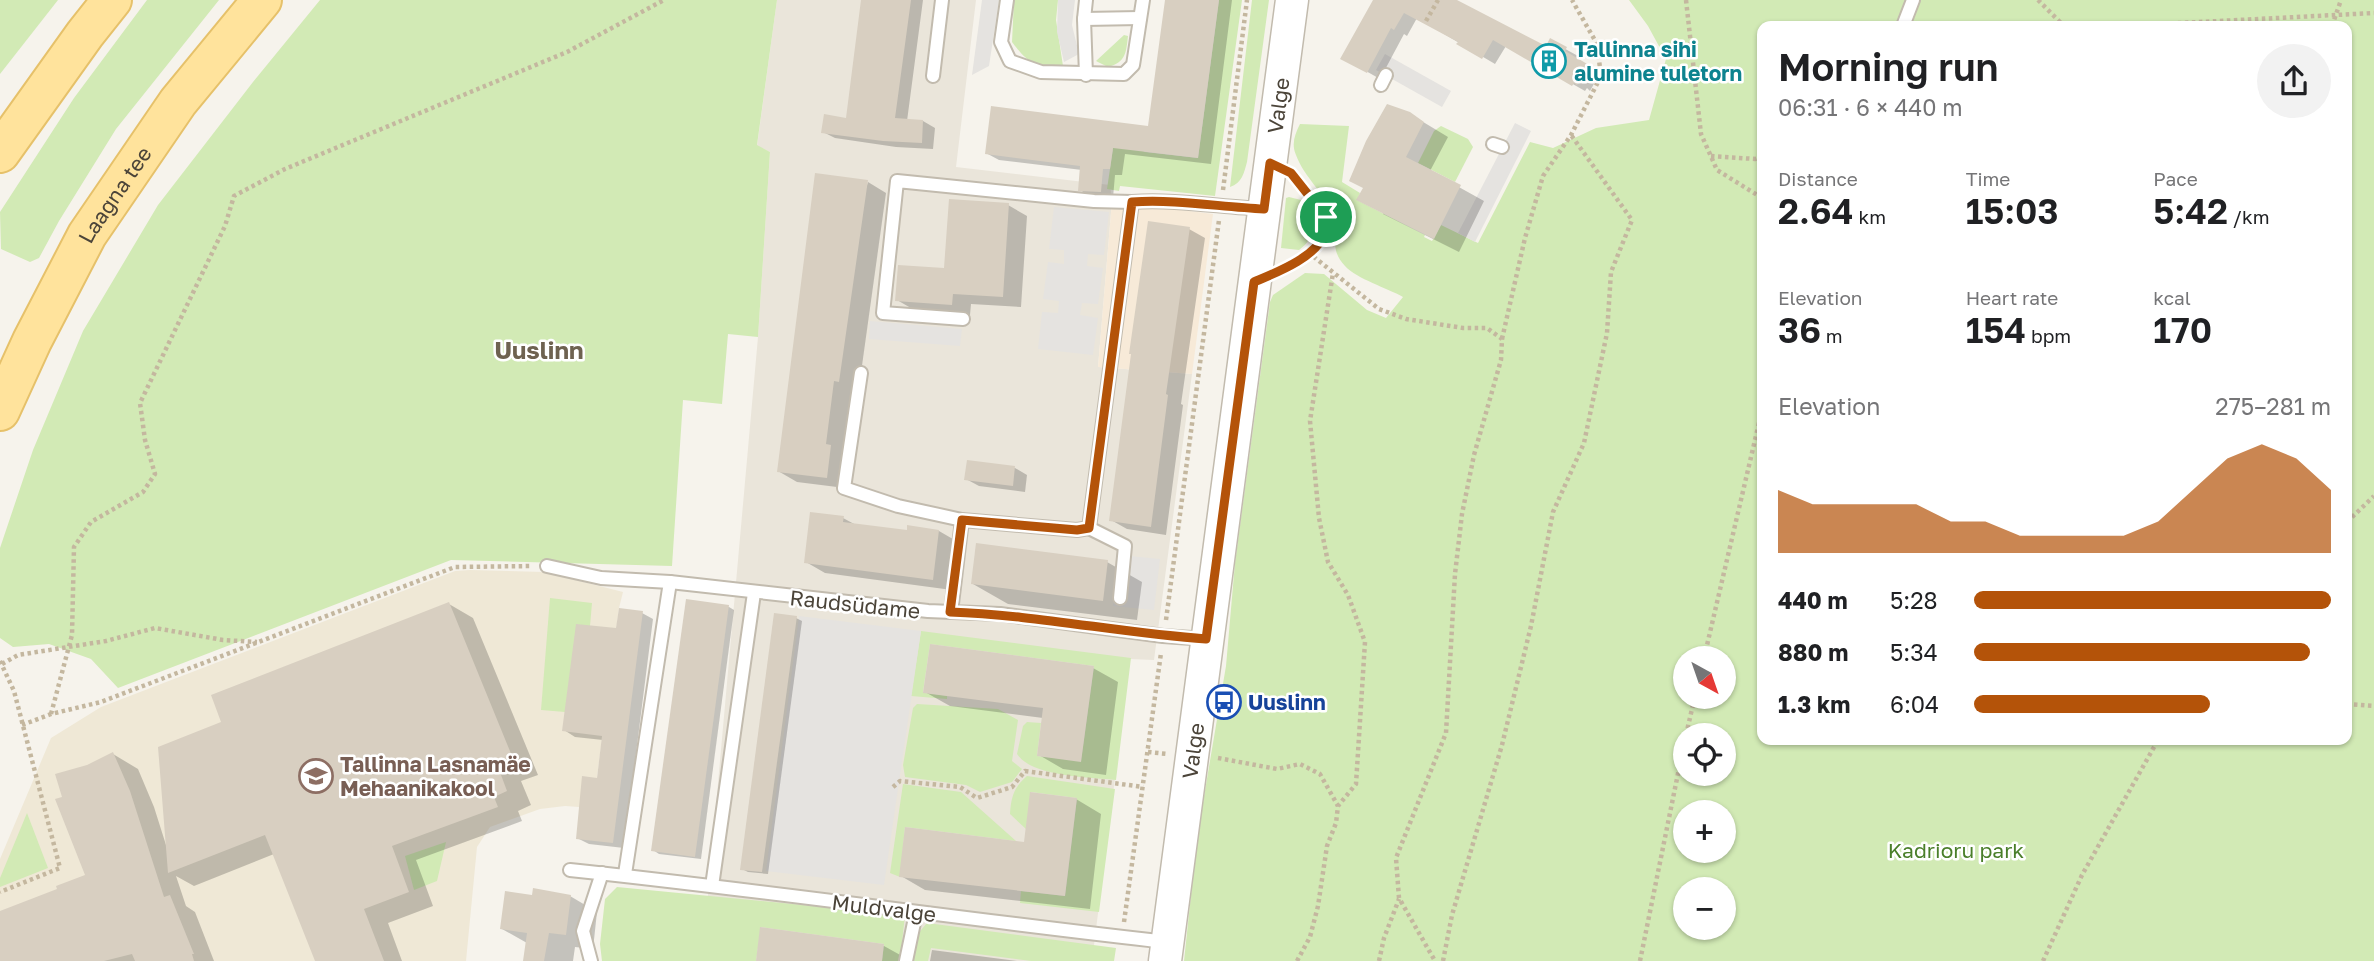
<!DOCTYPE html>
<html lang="en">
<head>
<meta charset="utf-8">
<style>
	:root { --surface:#fff; --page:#f2f2f2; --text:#202124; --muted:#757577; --accent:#b45309 }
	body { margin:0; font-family:"Golos Text",sans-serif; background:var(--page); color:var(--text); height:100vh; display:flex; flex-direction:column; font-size:26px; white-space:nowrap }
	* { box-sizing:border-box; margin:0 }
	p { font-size:23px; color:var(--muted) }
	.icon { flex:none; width:38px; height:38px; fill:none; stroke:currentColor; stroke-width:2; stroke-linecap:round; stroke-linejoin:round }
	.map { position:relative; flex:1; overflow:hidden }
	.side { position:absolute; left:1757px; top:21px; width:595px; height:724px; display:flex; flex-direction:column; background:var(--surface); border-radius:14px; box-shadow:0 2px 5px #0004 }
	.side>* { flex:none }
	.needle { width:46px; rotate:140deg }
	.tools { position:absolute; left:1673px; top:646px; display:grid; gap:14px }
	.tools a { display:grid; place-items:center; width:63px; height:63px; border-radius:50%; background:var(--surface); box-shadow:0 2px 5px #0004; font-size:35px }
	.pin { position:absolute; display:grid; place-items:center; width:60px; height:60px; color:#fff; margin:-30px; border:4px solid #fff; border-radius:50%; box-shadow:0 2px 7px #0007 }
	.round { display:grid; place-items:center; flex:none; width:74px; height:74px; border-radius:37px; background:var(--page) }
	.summary { display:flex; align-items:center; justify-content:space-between; height:119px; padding:0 21px }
	h1 { font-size:38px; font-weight:600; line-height:52px }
	.figures { display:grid; grid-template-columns:repeat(3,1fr); gap:10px; height:119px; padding:7px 21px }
	.figures div { display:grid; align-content:center }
	.figures b { font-size:35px; font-weight:600 }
	.figures small { font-size:19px; font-weight:400 }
	.figures p { font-size:19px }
	.chart { height:196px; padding:14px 21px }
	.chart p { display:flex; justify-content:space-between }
	.chart svg { width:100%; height:126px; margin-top:7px; fill:var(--accent); opacity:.7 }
	ul { padding:0 21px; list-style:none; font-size:23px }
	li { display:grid; grid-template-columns:112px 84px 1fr; align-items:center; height:52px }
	li i { height:18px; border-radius:9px; background:var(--accent) }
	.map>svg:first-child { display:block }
	.residential { fill:#eae5da }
	.commercial { fill:#f7ead8 }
	.education { fill:#efe8d6 }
	.green { fill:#d2eab5; fill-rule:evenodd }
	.parking { fill:#e5e3e0 }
	.shadow { fill:#0003 }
	.building { fill:#d8cfc1 }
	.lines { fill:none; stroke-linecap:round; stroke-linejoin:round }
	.service-casing { stroke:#c2bbae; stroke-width:16 }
	.tertiary-casing { stroke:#c2bbae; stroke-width:35 }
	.primary-casing { stroke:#e6c16a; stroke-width:42 }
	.path { stroke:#c4b79f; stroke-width:4.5; stroke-dasharray:3.5 3.5; stroke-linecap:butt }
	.service { stroke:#fff; stroke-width:12 }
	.tertiary { stroke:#fff; stroke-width:32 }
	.primary { stroke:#ffe39c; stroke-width:38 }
	.route-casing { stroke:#fff; stroke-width:14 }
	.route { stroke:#b45309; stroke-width:9 }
	.labels { text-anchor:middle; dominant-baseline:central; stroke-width:5; stroke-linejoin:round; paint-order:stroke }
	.culture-label { font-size:21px; font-weight:bold; fill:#0d838f; stroke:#fff; text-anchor:start }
	.street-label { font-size:21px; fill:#4b4439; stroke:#fff }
	.transit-label { font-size:21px; font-weight:bold; fill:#164399; stroke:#fff; text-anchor:start }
	.education-label { font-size:21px; font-weight:bold; fill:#785e54; stroke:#fff; text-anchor:start }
	.park-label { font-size:21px; fill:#4a7f2a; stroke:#fff }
	.quarter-label { font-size:24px; font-weight:bold; fill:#6e6250; stroke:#fff }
</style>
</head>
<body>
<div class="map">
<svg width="2374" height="961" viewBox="0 0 2374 961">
	<rect width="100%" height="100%" fill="#f6f3ec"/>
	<polygon class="residential" points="777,0 976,0 956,167 1110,185 1112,201 1098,367 1192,374 1154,660 1130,659 1092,961 714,961 706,917 758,337 770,152 757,146"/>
	<polygon class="commercial" points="1112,201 1213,214 1192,374 1098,367"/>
	<polygon class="education" points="470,570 544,572 623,592 619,608 593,808 565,806 540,809 490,827 477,847 466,961 0,961 0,859 51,738 101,707 455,571"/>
	<g class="green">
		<polygon points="0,0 58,0 0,74"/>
		<polygon points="147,0 219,0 116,129 59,221 39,258 30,262 1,249 0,212 74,98"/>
		<polygon points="320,0 777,0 757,145 770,152 758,337 728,334 722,404 683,400 672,566 451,560 118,688 91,659 49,644 13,647 0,638 0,548 33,450 83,331 158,205 253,82"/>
		<path d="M1014 0H1058L1056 20 1063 66C1044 79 1023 57 1012 42Z"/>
		<polygon points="1219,0 1242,0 1215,196 1120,186 1119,191 1107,189 1115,135 1145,152 1198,158"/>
		<path d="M1252 0H1269L1247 162C1244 173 1242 183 1230 187Z"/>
		<path d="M1629 0H2374V961H1184L1197 838 1226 666 1235 563 1270 302 1273 295 1305 273 1324 274 1367 310 1386 318 1403 297C1387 288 1357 279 1345 266 1326 245 1342 236 1334 215 1325 194 1304 177 1296 155 1291 144 1295 134 1300 124L1349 126 1342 182 1360 193 1357 200 1425 235 1424 237 1432 241 1441 225 1478 243 1530 142 1553 148 1596 128 1649 120 1666 59 1648 26ZM1762 26H2347V740H1762ZM1685 658H1724V696H1685ZM1685 735H1724V774H1685ZM1685 812H1724V850H1685ZM1685 889H1724V928H1685Z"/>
		<path d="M1124 35 1128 36C1126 53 1126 62 1108 67L1096 61Z"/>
		<polygon points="1441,126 1468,139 1473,147 1455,182 1418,163 1434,131"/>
		<path d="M1289 197 1305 201C1314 220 1318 236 1299 250L1281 248 1286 198Z"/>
		<polygon points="550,598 592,603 590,626 565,712 541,710"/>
		<path d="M921 631 1131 658 1116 780C1089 777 1032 777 1017 754L1023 726 1027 722 1041 723 1037 756 1081 761 1094 666 930 644 923 692 947 696V699L911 696Z"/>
		<polygon points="917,704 998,709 1018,720 1012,761 1022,769 1012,782 980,792 966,785 905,777 903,765 913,708"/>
		<path d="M1027 776 1115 789 1099 912 1020 903 1021 891 1065 896 1077 798 1031 792 1026 829 1010 814C1011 797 1014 787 1027 776Z"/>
		<polygon points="903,784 961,792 1016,841 905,827 900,877 890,873"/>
		<polygon points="27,813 48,868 0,887 0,878"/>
		<polygon points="446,842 437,881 414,890 405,856"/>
		<polygon points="617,887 905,915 900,961 882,961 884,944 761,927 756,961 602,961 600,944 605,899"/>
		<polygon points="927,923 1116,948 1114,961 1031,961 931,948 928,961 912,961 916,936"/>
	</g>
	<g class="parking">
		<polygon points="982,0 999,0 989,66 972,75"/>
		<polygon points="1058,0 1075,0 1072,25 1079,54 1064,62 1057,32"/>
		<polygon points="1385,54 1451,91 1442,107 1376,70"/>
		<polygon points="1515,123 1531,131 1475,242 1458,233"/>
		<polygon points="1054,207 1109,212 1104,255 1088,254 1087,266 1103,268 1098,304 1082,303 1080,315 1098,318 1093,355 1038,349 1042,312 1058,313 1059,301 1043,299 1048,262 1064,264 1064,250 1049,249"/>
		<polygon points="870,321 962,329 960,346 869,339"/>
		<polygon points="1119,555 1160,559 1154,610 1113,606"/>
		<polygon points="799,616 921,631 884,885 766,871"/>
	</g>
	<g class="shadow">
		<polygon points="863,0 923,0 907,121 923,121 935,128 933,149 896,147 835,138 823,132 847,120"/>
		<polygon points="1166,0 1232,0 1211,164 1125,154 1122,175 1115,175 1113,198 1092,197 1080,190 1082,170 999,160 986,153 1150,128"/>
		<polygon points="1375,0 1453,0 1547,48 1551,41 1578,56 1576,59 1600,73 1590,91 1587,88 1585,91 1506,46 1495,64 1417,18 1407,36 1404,34 1380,79 1343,58"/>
		<polygon points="1410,114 1448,137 1430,171 1484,201 1459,252 1383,214"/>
		<polygon points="868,182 886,193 845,488 797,482 778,471"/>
		<polygon points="1008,205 1027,216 1021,307 971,304 970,315 916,311 897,300 946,270"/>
		<polygon points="1189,229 1205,238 1181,404 1183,405 1166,535 1127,529 1111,520"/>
		<polygon points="969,462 1015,468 1027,475 1025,492 979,486 966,479"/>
		<polygon points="843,518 856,525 908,532 939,531 958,542 952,590 825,573 806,562"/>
		<polygon points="1107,562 1142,582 1137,620 1008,604 973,584"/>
		<polygon points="687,601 729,607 734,610 701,859 659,854 653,850"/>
		<polygon points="449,604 473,618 538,775 521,781 531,805 518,811 522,821 416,860 433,906 388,923 402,961 317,961 274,854 194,886 176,876 186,906 195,912 214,961 0,961 0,913 59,890 87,876 64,798 88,767 113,754 138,769 154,807 166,845 224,723"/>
		<polygon points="642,613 653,619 624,848 589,844 577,838 598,780 603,740 575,737 564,730 618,630"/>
		<polygon points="796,618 802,621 768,874 748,872 742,869"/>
		<polygon points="1093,668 1118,682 1106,775 1063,769 1039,755 1043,718 950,706 925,692"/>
		<polygon points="1076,799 1101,814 1090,909 925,890 901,876 1026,843"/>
		<polygon points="534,896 570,896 597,912 593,949 575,947 573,961 525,961 527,943 502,929"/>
		<polygon points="884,946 902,956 902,961 757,961"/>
		<polygon points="932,950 1017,961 930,961"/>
	</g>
	<g class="building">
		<polygon points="861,0 911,0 895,118 923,120 922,143 883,141 821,133 824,114 846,118"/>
		<polygon points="1165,0 1219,0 1198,158 1113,148 1110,169 1103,169 1101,192 1078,191 1080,166 985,154 991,106 1148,126"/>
		<polygon points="1373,0 1457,0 1546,46 1550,38 1567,47 1565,51 1589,65 1577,85 1574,83 1572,86 1493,40 1482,59 1456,44 1458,42 1404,13 1394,30 1391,28 1367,73 1340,59"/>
		<polygon points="1387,104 1410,112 1424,122 1406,157 1461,185 1434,239 1356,200 1363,188 1349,181 1366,141"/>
		<polygon points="815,173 868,180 839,382 834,381 826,444 831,445 827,478 777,472"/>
		<polygon points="949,199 1009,203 1003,297 953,294 952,305 895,301 898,265 944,268"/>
		<polygon points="1148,221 1190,227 1166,394 1168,395 1151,527 1109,521 1131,354 1129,354"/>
		<polygon points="967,460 1015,466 1013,486 964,480"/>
		<polygon points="810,512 844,516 843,522 907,530 907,525 939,530 933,580 804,563"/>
		<polygon points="976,543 1108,560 1103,601 971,584"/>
		<polygon points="686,599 729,605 695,857 651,851"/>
		<polygon points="449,602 514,761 498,767 507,791 494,797 498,807 392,846 409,892 364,909 384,961 315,961 265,835 168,873 158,747 221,722 211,695"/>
		<polygon points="619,608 643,611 613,843 576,839 582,776 597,778 602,736 562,731 576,624 616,628"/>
		<polygon points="774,613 797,616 762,872 740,870"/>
		<polygon points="930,644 1094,666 1081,762 1037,756 1043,708 923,693"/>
		<polygon points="113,752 130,791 164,897 170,895 194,954 192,954 194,961 135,961 132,954 104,961 0,961 0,911 57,889 56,886 85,875 55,799 62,797 55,774 87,765"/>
		<polygon points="1030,792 1077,798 1065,896 899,877 905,827 1024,842"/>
		<polygon points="533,888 571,895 566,935 549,933 544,961 523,961 527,933 500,929 505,891 532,895"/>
		<polygon points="760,927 884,944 882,961 756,961"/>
	</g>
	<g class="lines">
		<g class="service-casing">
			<g id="service">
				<polyline points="1007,0 1001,42 1010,61 1041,72 1124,74 1133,65 1143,0"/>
				<polyline points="1084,19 1140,18"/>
				<polyline points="1903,26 1913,0"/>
				<polyline points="1086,75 1084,19 1086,0"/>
				<polyline points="933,76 942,0"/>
				<polyline points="1381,85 1386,75"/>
				<polyline points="1493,144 1502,147"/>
				<polyline points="963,319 883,313 897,181 1094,201 1132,202"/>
				<polyline points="861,373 844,488 898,506 962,520"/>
				<polyline points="1089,528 1125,546 1120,598"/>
				<polyline points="547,566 601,578 670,582 928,611 1000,614 1163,636 1206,639"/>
				<path d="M951 612 962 520 1077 530 1089 528 1132 202C1176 199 1220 207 1264 209"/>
				<path d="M570 870C770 891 968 920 1167 942"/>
				<polyline points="625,874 670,582"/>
				<polyline points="712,886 754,593"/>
				<polyline points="591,961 583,931 602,873"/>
				<polyline points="906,961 916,913"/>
			</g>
		</g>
		<g class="tertiary-casing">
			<g id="tertiary">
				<path id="s1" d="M1165 961 1292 0"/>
			</g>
		</g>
		<g class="primary-casing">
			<g id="primary">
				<polyline points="0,153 85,34 112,0"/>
				<path id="s2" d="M0 411 32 341 87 235 178 102 262 0"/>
			</g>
		</g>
		<g class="path">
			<polyline points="1686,0 1701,134 1717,170 1762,198"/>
			<polyline points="2038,0 2064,26"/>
			<polyline points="1426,21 1438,0"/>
			<polyline points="2122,26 2374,13"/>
			<polyline points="2332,26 2341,0"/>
			<polyline points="1711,156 1755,159 1762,157"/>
			<polyline points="1295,179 1326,217 1324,236 1309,253"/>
			<polyline points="1223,190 1247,0"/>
			<polyline points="1284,268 1309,253 1379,309 1406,319 1463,328 1487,328 1502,339 1501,360 1474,455 1462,514 1455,574 1446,733 1396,858 1399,898 1435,961"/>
			<polyline points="1502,339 1525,238 1543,176 1571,135 1601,76 1597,44 1572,0"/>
			<polyline points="2347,522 2374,496"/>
			<polyline points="1166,620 1219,220"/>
			<polyline points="1704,658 1762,410"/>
			<polyline points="0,661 14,691 60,868 0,892"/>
			<polyline points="2,664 18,655 106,641 155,628 223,640 257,642"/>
			<polyline points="2347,704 2374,706"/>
			<polyline points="51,714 72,635 74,547 91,522 143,492 155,474 145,440 140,403 225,226 234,196 285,169 567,52 664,0"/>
			<polyline points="22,725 51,714 101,702 455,567 532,566"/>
			<polyline points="1686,735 1695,696"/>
			<polyline points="1148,752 1168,754"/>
			<polyline points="1218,758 1277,769 1300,764 1320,774 1338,806"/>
			<polyline points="893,787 900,781 960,787 977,798 1012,787 1025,771 1143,787"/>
			<polyline points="1124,922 1161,653"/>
			<polyline points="1297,961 1310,937 1318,906 1327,846 1336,823 1338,806 1356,784 1365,642 1348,595 1328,562 1319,518 1310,421 1333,273"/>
			<polyline points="1379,961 1384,938 1399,899"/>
			<polyline points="1443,961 1452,915 1502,745 1531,626 1553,512 1584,443 1607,333 1611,272 1632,220 1571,135"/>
			<polyline points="1640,961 1685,739"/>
			<polyline points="2043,961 2082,875 2158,740"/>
		</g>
		<use href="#service" class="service"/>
		<use href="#tertiary" class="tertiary"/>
		<use href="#primary" class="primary"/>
	</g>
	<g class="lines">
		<g class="route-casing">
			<path id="route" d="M1270 163 1291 173 1326 217C1325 222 1326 230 1324 234 1317 257 1275 273 1254 282L1206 639C1121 633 1036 615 950 612L962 520 1077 530 1089 528 1132 202C1176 199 1220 207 1264 209Z"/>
		</g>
		<use href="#route" class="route"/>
	</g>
	<defs>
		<g id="building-ring" transform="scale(1.75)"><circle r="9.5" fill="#fff" stroke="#0f9aa8" stroke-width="1.5"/><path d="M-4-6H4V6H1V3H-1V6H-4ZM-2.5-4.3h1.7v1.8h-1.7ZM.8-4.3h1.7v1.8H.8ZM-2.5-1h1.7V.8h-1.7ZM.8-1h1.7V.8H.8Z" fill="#0f9aa8"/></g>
		<g id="bus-ring" transform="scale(1.75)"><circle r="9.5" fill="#fff" stroke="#1a4fb4" stroke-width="1.5"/><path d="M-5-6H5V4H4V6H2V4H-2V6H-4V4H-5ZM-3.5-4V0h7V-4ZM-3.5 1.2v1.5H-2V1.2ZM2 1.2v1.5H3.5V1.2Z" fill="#1a4fb4"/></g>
		<g id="university-ring" transform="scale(1.75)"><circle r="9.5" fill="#fff" stroke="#8d6e63" stroke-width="1.5"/><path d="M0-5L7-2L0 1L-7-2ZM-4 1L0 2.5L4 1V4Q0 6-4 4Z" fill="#8d6e63"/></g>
	</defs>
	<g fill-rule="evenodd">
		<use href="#building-ring" x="1549" y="61"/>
		<use href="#bus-ring" x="1224" y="702"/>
		<use href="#university-ring" x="316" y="776"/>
	</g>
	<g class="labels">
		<g class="culture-label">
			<text x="1574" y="49">Tallinna sihi<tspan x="1574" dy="24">alumine tuletorn</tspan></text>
		</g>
		<g class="street-label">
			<text stroke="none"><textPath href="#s1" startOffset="863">Valge</textPath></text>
			<text stroke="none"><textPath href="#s2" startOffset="245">Laagna tee</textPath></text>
			<text transform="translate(855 604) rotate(6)">Raudsüdame</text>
			<text stroke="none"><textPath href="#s1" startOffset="212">Valge</textPath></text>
			<text transform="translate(884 908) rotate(7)">Muldvalge</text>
		</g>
		<g class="transit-label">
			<text x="1248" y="702">Uuslinn</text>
		</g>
		<g class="education-label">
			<text x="340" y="764">Tallinna Lasnamäe<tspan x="340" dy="24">Mehaanikakool</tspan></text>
		</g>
		<g class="park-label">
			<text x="1956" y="850">Kadrioru park</text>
		</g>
		<g class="quarter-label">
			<text x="539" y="349">Uuslinn</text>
		</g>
	</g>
</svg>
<div class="tools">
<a><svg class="needle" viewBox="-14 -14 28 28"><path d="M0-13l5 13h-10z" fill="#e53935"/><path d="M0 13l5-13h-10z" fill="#757577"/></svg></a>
<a><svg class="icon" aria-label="locate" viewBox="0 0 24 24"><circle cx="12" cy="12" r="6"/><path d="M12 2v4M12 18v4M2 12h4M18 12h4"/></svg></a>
<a>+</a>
<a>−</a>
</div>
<div class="pin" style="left:1326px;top:217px;background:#1e9e55"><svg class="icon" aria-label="arrive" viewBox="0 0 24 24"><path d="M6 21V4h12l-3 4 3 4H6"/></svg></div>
<section class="side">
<div class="summary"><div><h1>Morning run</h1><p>06:31 · 6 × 440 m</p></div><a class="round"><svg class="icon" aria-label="share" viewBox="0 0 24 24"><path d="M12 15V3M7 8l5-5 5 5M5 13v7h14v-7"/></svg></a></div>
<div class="figures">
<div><p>Distance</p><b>2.64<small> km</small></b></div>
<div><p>Time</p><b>15:03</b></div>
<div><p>Pace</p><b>5:42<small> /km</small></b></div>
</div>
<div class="figures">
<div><p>Elevation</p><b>36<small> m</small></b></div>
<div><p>Heart rate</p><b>154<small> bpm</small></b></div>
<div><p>kcal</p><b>170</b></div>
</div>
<div class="chart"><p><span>Elevation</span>275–281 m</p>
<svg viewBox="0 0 160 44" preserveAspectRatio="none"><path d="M0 44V22L10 27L20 27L30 27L40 27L50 33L60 33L70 38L80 38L90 38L100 38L110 33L120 22L130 11L140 6L150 11L160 22V44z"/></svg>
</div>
<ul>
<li><b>440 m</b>5:28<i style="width:100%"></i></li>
<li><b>880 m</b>5:34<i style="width:94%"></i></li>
<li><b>1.3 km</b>6:04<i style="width:66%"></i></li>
</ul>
</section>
</div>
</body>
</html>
